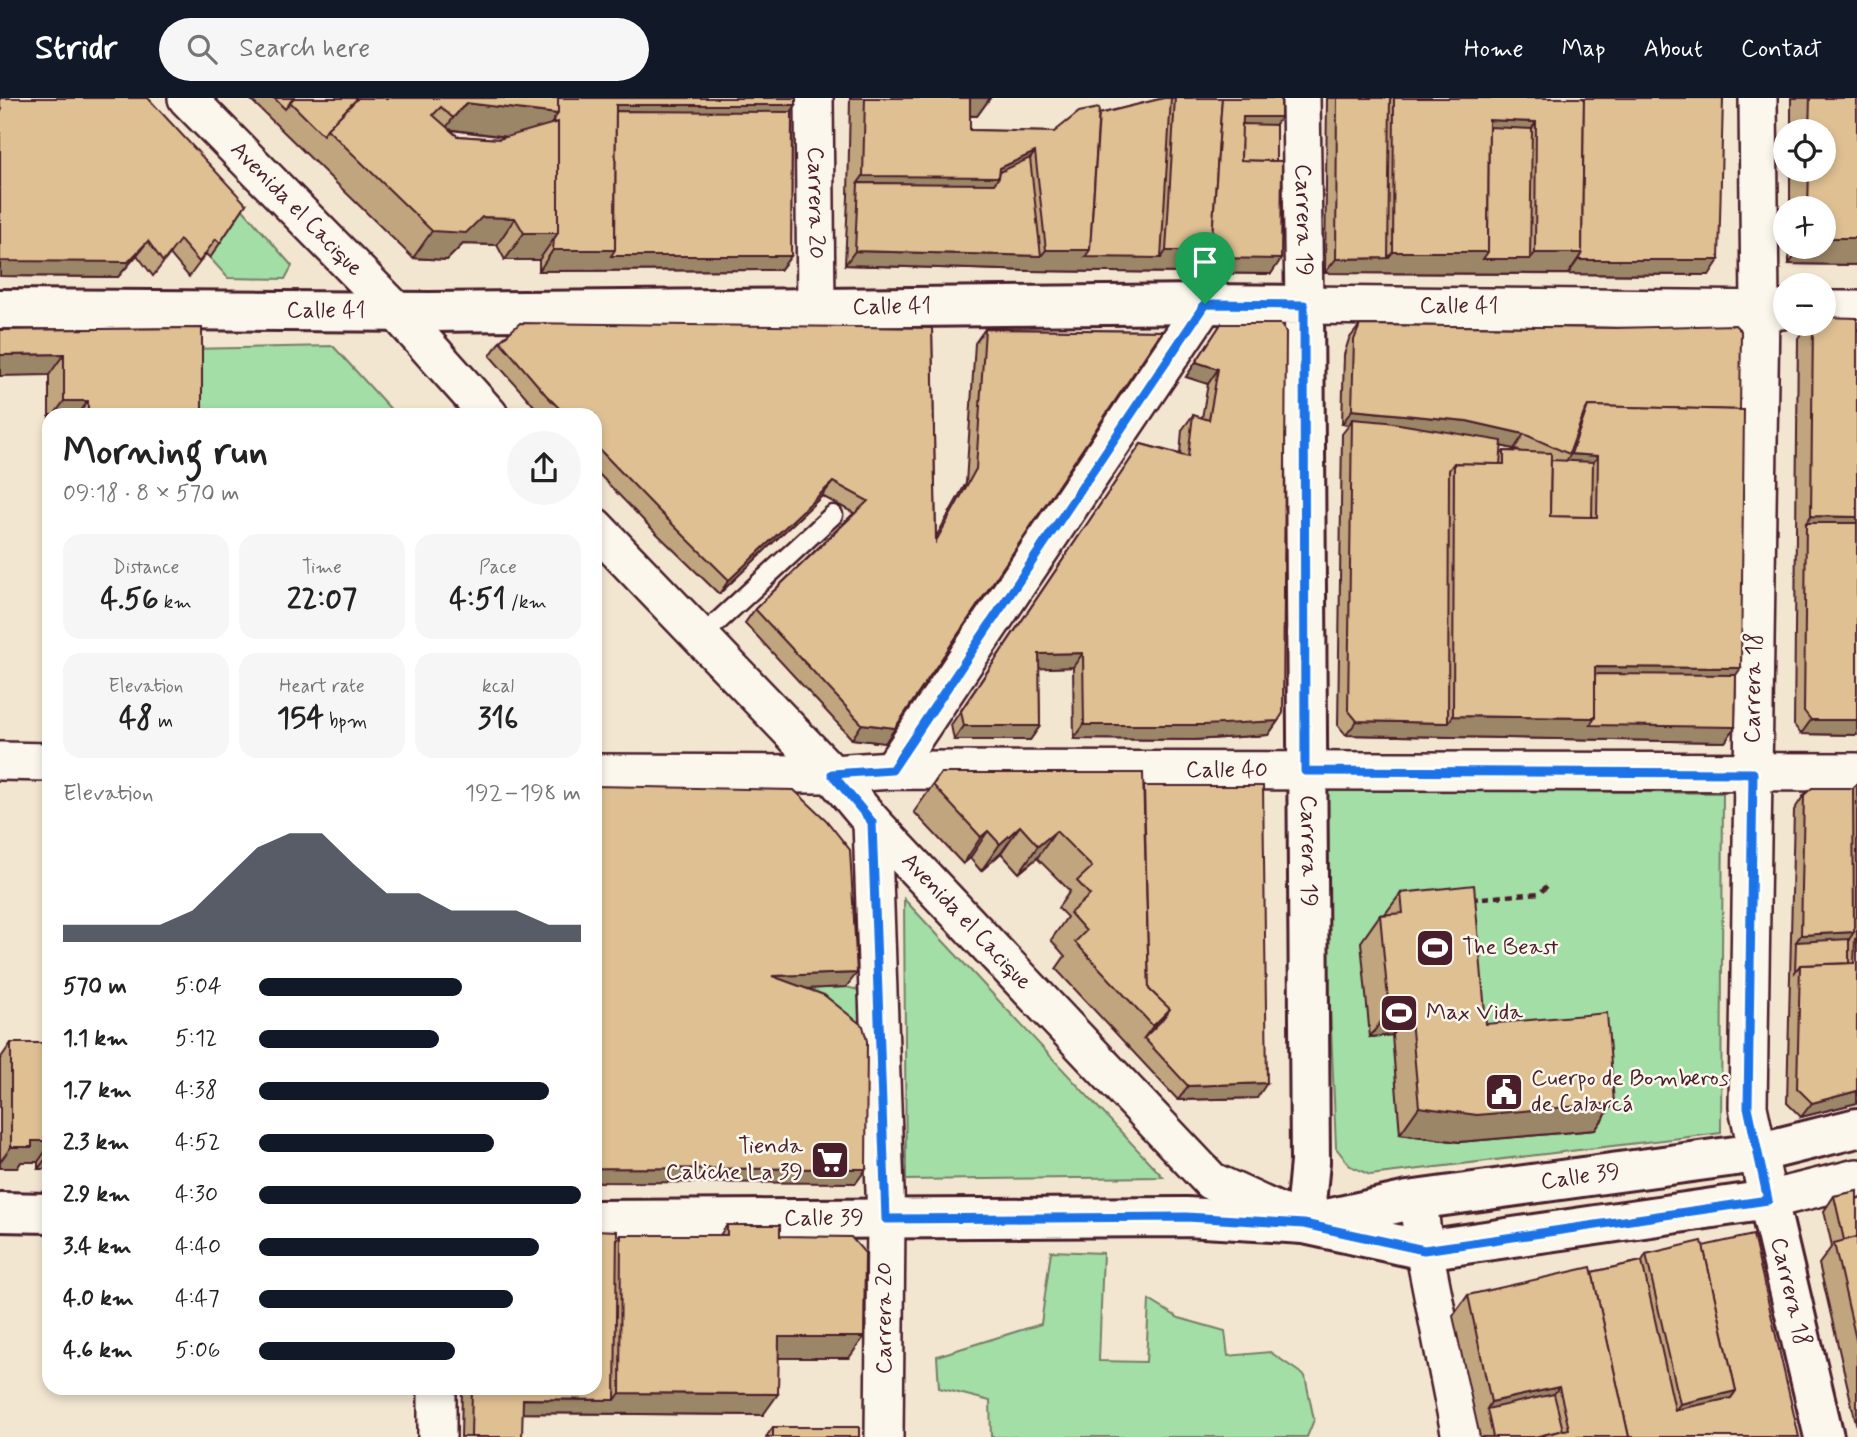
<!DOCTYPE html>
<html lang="en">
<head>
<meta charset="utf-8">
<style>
	:root { --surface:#fff; --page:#f6f6f6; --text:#222; --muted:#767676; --accent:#111827 }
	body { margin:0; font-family:Mynerve,sans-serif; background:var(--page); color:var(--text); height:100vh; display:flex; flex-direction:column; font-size:26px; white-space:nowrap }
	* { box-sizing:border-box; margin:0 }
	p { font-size:23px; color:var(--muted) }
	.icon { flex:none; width:38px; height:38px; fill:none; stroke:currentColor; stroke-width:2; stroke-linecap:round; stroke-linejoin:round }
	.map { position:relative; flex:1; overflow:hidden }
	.drawer { position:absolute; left:42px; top:310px; width:560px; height:987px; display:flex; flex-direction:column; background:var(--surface); border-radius:21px; box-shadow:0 4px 10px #0003 }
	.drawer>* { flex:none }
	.fabs { position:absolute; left:1773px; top:21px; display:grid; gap:14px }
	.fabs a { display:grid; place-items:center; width:63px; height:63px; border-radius:50%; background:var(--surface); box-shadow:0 4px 10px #0003; font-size:35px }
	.pin { position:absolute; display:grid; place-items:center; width:60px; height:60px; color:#fff; margin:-72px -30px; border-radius:50% 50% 50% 0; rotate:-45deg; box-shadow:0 0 7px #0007 }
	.pin .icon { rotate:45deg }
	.round { display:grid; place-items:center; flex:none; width:74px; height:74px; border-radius:37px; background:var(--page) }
	.head { display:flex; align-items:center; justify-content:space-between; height:119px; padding:0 21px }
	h1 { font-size:38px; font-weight:800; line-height:52px }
	.metrics { display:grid; grid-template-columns:repeat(3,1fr); gap:10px; height:119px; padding:7px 21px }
	.metrics div { display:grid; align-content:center; border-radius:18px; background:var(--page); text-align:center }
	.metrics b { font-size:30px; font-weight:800 }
	.metrics small { font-size:19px; font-weight:400 }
	.metrics p { font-size:19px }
	.chart { height:196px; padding:14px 21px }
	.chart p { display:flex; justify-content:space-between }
	.chart svg { width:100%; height:126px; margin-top:7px; fill:var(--accent); opacity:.7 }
	ul { padding:0 21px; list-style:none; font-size:23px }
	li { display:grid; grid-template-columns:112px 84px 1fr; align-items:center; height:52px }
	li i { height:18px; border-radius:9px; background:var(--accent) }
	header { display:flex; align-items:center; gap:42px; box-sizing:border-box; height:98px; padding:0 35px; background:var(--accent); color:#fff }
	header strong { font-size:33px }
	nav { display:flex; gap:38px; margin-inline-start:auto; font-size:24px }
	.search { width:490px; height:63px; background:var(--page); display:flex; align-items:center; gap:18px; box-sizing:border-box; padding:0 24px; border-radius:38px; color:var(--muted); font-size:26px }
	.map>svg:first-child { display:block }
	.green { fill:#a2dea5; stroke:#767e68; stroke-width:2 }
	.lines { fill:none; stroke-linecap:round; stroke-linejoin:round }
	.service-casing { stroke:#4a1f2b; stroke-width:23 }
	.minor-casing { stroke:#4a1f2b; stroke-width:42 }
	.tertiary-casing { stroke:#4a1f2b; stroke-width:44 }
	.path { stroke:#4a1f2b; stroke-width:4.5; stroke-dasharray:7 5; stroke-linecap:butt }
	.service { stroke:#fbf7ec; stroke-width:18 }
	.minor { stroke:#fbf7ec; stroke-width:37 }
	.tertiary { stroke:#fbf7ec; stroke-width:38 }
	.wall { fill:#c0a57e; stroke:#4a1f2b; stroke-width:2; fill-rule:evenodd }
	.shaded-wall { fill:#9c8667; stroke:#4a1f2b; stroke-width:2 }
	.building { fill:#dfc093; stroke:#4a1f2b; stroke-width:2 }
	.route-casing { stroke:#fff; stroke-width:14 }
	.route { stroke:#1a73e8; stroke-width:9 }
	.labels { text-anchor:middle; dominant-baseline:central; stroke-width:5; stroke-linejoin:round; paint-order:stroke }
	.street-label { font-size:23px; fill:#4a1f2b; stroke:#fbf7ec }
	.poi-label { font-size:23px; fill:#4a1f2b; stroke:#fbf7ec; text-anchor:start }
</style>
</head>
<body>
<header>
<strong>Stridr</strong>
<div class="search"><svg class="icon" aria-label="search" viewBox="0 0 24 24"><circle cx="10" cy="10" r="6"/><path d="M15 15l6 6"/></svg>Search here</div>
<nav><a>Home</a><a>Map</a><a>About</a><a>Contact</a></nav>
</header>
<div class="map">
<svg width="1857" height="1339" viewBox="0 0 1857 1339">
	<rect width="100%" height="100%" fill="#f3e6d1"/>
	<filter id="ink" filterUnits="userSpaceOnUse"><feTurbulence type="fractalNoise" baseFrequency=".0143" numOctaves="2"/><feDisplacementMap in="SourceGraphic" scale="14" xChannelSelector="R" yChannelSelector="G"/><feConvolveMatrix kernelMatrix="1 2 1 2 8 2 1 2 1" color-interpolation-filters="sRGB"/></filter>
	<g filter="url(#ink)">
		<g class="green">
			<polygon points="239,107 292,168 285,181 228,180 210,160 236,121"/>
			<polygon points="333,248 396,317 187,317 187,251"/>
			<polygon points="1321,690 1723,695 1721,1035 1370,1077 1350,1068 1336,1050"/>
			<polygon points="904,801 1163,1079 906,1082"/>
			<polygon points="846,889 863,893 866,956 762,893"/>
			<polygon points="1051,1153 1103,1155 1099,1263 1146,1264 1149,1202 1179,1220 1225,1233 1228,1258 1270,1254 1305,1278 1314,1322 1307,1339 991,1339 990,1303 939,1290 937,1258 1041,1226"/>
		</g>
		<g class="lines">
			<g class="service-casing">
				<polyline id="service" points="700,540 833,417"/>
			</g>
			<g class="minor-casing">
				<g id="minor">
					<path id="s1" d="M187 0 397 214 489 317"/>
					<path id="s2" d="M814 0 816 209"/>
					<path id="s3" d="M1301 0 1304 207 1782 212"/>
					<polyline points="1758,0 1760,212 1748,1009 1768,1102 1857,1080"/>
					<polyline points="1824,212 1857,212"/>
					<path id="s4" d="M595 429 832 676 872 724 1211 1083 1300 1124"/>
					<polyline points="0,663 49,664"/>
					<polyline points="892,672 1205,206"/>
					<path id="s5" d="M595 675 832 676 892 672 1857 674"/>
					<polyline points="872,724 886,1121 884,1339"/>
					<polyline points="1418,1102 1424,1152 1461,1339"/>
					<polyline points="437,1339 437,1290"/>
				</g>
			</g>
			<g class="tertiary-casing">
				<g id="tertiary">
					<path id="s6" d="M0 211 430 214 1205 206 1304 207 1310 1064 1304 1126 1408 1103 1757 1055 1857 1030"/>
					<polyline points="0,1114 49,1115"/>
					<path id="s7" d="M595 1122 1186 1119 1304 1126 1424 1152 1768 1102 1824 1339"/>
				</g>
			</g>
			<polyline class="path" points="1471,801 1540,795 1547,788"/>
			<use href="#service" class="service"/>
			<use href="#minor" class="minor"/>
			<use href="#tertiary" class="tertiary"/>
		</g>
		<g class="wall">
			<path d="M249 0H796L792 14 791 158 780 172 539 173V162H505L497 147 463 146 447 162 413 160ZM451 32 506 39 499 41 457 38Z"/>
			<polygon points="850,0 990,0 977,18 970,18 970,32 1054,34 1099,16 1164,0 1281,0 1276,27 1271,176 1031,173 845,167 848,99"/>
			<polygon points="1327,0 1723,0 1709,177 1325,175"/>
			<polygon points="1791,0 1857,0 1857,167 1789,166 1789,149 1824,149 1824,110 1790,110 1790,72 1824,72 1824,33 1791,33"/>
			<polygon points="246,106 210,160 206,156 189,179 170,156 153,178 137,157 118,179 0,178"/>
			<polygon points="1221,226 1278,623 1268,637 1194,642 1074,641 1073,569 1039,570 1040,628 1030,642 954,642 951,627 1141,346 1180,356 1182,332 1193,317 1202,320 1208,286 1186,279"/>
			<polygon points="1808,226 1824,226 1857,637 1801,636 1794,627 1798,240"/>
			<path d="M1360 227 1616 230 1736 577 1735 629 1725 644 1346 637 1338 627 1342 336 1349 327 1342 326 1344 257 1349 241ZM1501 348 1514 351 1520 353H1504L1500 357Z"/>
			<polygon points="202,230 202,317 49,317 49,324 49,277 0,232"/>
			<polygon points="932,230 936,439 966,385 975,245 985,231 1162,233 885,645 852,641 745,525 755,511 854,415 822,398 719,496 647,426 595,372 595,317 542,317 490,258 500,243"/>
			<polygon points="941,675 1144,688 1257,1000 1178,1002 1056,871 1065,858 1051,842 1067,819 1058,810 1070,793 1037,760 1019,775 1001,755 981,773 970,760 963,766 914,714"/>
			<polygon points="1857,685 1857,1005 1801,1019 1787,1005 1794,712 1804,697 1853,690"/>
			<polygon points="1401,795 1486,926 1614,1005 1595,1032 1459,1044 1400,1036 1392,937 1370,939 1361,844 1380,817 1385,816"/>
			<polygon points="11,945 49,945 49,1071 38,1071 38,1064 21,1064 17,1070 0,1070 0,961"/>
			<polygon points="1857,1093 1857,1329 1819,1166 1832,1148 1824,1113 1834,1098"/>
			<polygon points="727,1127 780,1138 849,1260 778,1260 763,1317 522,1315 522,1339 461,1339 462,1290 595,1290 617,1143 621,1137 720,1137"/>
			<polygon points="1703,1148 1799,1339 1480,1339 1453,1218 1468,1197 1592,1174 1642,1163 1646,1156"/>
			<polygon points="773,1329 859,1339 766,1339"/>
		</g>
		<g class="shaded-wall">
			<polygon points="968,0 990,0 977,18 956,17"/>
			<polygon points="466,5 558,16 539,43 447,31 434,47 453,20"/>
			<polygon points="616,7 796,7 781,28 611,28"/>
			<polygon points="1243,19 1281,19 1270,34 1237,34"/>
			<polygon points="1489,22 1536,24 1522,46 1484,44"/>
			<polygon points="1035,54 1020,75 994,87 858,85 863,78 1000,70"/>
			<polygon points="482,119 515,120 497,147 463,146 447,162 413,160 432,133"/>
			<polygon points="524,135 558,135 539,162 505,162"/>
			<polygon points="1824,140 1857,140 1857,167 1789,166 1801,149 1824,149"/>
			<polygon points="148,143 137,157 118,179 0,178 0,163"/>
			<polygon points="553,152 615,152 791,158 780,172 539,173"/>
			<polygon points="1046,152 1090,152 1161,160 1166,153 1211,153 1281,161 1271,176 1031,173 845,167 855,153 1041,158"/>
			<polygon points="1393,154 1488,154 1530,161 1535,155 1582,155 1568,176 1325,175 1336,161 1388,160"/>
			<polygon points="1578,162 1719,162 1709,177 1568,176"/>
			<polygon points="64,256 49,277 0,278 0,257"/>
			<polygon points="1196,264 1218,271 1208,286 1186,279"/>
			<polygon points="64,303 88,303 78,317 54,317"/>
			<polygon points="1352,312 1467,323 1524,336 1514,351 1457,338 1352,321 1349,327 1342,326"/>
			<polygon points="1571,356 1598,358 1583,379 1556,377"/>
			<polygon points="833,384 822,398 719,496 729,482"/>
			<polygon points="1811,418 1857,419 1857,440 1806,425"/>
			<polygon points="1083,555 1073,569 1029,571 1039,556"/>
			<polygon points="1595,569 1741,570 1726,591 1591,590"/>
			<polygon points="1453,618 1595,620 1735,629 1725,644 1346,637 1357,623 1448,625"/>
			<polygon points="1811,622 1857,622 1857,637 1801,636"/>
			<polygon points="1278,623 1268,637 1194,642 1074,641 1084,627"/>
			<polygon points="862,626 895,630 885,645 852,641"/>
			<polygon points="964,628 1040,628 1030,642 954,642"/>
			<polygon points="1020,728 1001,755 981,773 1000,746"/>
			<polygon points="988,733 970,760 963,766 981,739"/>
			<polygon points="1056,733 1037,760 1019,775 1038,748"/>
			<polygon points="1854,834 1844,849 1796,844 1801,837"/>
			<polygon points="857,875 846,889 762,893 772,878"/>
			<polygon points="1410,910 1392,937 1370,939 1389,912"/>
			<polygon points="1170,911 1151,938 1144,940 1153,928"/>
			<polygon points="1267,985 1257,1000 1178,1002 1188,988"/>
			<polygon points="1857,993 1857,1005 1801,1019 1812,1005"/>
			<polygon points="1614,1005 1595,1032 1459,1044 1400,1036 1419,1009"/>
			<polygon points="32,1043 49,1043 49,1048 38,1064 21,1064 17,1070 0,1070 0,1064 11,1049"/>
			<polygon points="49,1056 49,1071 38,1071"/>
			<polygon points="595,1070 866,1071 856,1085 595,1084"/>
			<polygon points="779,1239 864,1239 849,1260 764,1260"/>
			<polygon points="1559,1289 1544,1310 1487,1311 1491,1304"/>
			<polygon points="1736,1293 1721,1314 1665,1327 1680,1306"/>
			<polygon points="620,1295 778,1296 763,1317 512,1315 523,1301 615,1302"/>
		</g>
		<g class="building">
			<polygon points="0,0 148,0 246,106 220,145 216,141 199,164 180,142 163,164 148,143 128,164 0,163 0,15 2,11 0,9"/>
			<polygon points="274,0 294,0 285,11"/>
			<polygon points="294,0 358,0 327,31 323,37 290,4"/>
			<polygon points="358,0 558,0 558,16 466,5 453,20 441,9 433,17 457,38 499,41 558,24 558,135 524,135 515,120 482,119 466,135 432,133 327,31"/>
			<polygon points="558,0 796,0 796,7 616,7 615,152 553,152 554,141 558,135 558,24 554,25 554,21 558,16"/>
			<polygon points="865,0 970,0 970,32 1054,34 1079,14 1099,10 1090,152 1046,152 1035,54 1000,70 999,79 863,78"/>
			<polygon points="1164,0 1171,0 1161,160 1085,159 1090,152 1099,16"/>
			<polygon points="1175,0 1222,0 1211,153 1166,153"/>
			<polygon points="1222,0 1281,0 1281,19 1243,19 1241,62 1282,63 1281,161 1207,160 1211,153"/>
			<polygon points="1337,0 1390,0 1388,160 1336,161"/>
			<polygon points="1394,0 1584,0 1582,155 1535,155 1536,24 1489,22 1488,154 1393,154"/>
			<polygon points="1584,0 1723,0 1719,162 1578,162 1582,155"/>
			<polygon points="1810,0 1857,0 1857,140 1824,140 1824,110 1808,110 1809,72 1824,72 1824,33 1809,33"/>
			<polygon points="616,13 792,14 791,158 611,158 615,152"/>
			<polygon points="1242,26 1276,27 1276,63 1241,62"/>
			<polygon points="1489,29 1532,31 1530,161 1483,161 1488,154"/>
			<polygon points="1030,60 1041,158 855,153 858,85 994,86 999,79 1000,74"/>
			<polygon points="1824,219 1857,220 1857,419 1811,418 1813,226 1824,226"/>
			<polygon points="520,225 932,230 936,443 976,371 985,231 1162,233 895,630 862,626 755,511 868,403 833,384 729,482 657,411 595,347 595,317 566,317 546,297 500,243"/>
			<polygon points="1221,226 1280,226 1286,234 1283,615 1278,623 1204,627 1084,627 1083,555 1039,556 1040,628 964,628 961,613 1141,346 1188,359 1193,317 1209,322 1218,271 1196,264"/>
			<polygon points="1360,227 1616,230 1735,227 1741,233 1740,312 1588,308 1584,315 1569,356 1524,336 1467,323 1352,312 1354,242"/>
			<polygon points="202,230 202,317 88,317 88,303 64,303 64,256 0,257 0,232"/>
			<polygon points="1588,308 1744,312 1741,570 1595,569 1595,620 1453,618 1454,365 1504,366 1504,353 1551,355 1550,418 1597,419 1598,358 1571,356"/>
			<polygon points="1352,321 1387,324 1502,343 1500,366 1454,365 1449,372 1448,625 1357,623 1348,612"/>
			<polygon points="1551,362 1593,364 1592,419 1550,418"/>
			<polygon points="1806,425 1857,425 1857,622 1811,622 1804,613"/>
			<polygon points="1595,576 1736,577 1735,629 1590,627 1595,620"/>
			<polygon points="941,675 1143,675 1149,891 1170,911 1153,928 1075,844 1086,833 1070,815 1090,797 1077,783 1092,769 1056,733 1038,748 1020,728 1000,746 988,733 981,739 933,687"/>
			<polygon points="595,688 794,692 826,722 850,752 857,875 772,878 824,897 863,928 867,943 866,1071 595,1070"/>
			<polygon points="1144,688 1263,688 1267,985 1188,988 1144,940 1161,923 1170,911 1149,891"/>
			<polygon points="1812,690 1853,690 1854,834 1801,837 1804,697"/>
			<polygon points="1474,787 1486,926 1607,915 1614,1005 1477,1017 1419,1009 1410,910 1389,912 1380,817 1403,815 1401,795"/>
			<polygon points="1857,840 1857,993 1812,1005 1797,990 1800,867 1854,865 1855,841"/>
			<polygon points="1849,841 1849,865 1800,867 1795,874 1796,844"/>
			<polygon points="11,945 49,945 49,1043 32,1043 32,1049 11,1049"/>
			<polygon points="1857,1093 1857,1139 1844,1142 1834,1098"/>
			<polygon points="727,1127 780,1127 780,1138 851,1139 865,1155 864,1239 779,1239 778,1296 620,1295 621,1137 727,1137"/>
			<polygon points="595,1132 617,1133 615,1302 523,1301 522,1339 471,1339 472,1290 595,1290"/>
			<polygon points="1753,1137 1799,1339 1629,1339 1592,1174 1642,1163 1675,1312 1731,1300 1736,1293 1703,1148"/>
			<polygon points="1857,1139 1857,1246 1834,1145"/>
			<polygon points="1702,1143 1736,1293 1680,1306 1646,1156"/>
			<polygon points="1591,1169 1629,1339 1534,1339 1569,1331 1559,1289 1491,1304 1468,1197"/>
			<polygon points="1554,1296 1563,1332 1534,1339 1493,1339 1487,1311"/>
			<rect x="773" y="1329" width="86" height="10"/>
		</g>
	</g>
	<g class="lines" filter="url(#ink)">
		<g class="route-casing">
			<polygon id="route" points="1205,206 1304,207 1305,673 1753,675 1748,1009 1768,1102 1424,1152 1304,1126 1186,1119 886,1121 872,724 832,676 892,672"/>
		</g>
		<use href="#route" class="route"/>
	</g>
	<defs>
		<g id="stadium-square" transform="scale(2.0125)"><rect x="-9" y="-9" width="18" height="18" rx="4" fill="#4a1f2b" stroke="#fbf7ec"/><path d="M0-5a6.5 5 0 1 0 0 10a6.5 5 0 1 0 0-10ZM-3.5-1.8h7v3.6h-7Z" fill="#fff"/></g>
		<g id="civic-square" transform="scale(2.0125)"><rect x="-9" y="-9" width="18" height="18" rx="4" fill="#4a1f2b" stroke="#fbf7ec"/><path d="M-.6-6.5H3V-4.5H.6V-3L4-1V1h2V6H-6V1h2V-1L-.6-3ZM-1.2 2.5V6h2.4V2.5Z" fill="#fff"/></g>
		<g id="supermarket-square" transform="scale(2.0125)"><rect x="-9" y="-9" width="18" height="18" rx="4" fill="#4a1f2b" stroke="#fbf7ec"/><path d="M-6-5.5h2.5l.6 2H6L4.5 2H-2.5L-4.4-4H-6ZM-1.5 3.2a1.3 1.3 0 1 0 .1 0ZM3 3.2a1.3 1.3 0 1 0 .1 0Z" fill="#fff"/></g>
	</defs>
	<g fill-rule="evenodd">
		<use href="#stadium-square" x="1435" y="850"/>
		<use href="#stadium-square" x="1399" y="915"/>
		<use href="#civic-square" x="1504" y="994"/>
		<use href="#supermarket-square" x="830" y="1062"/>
	</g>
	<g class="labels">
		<g class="street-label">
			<text stroke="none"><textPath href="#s2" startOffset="105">Carrera 20</textPath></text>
			<text stroke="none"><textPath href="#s1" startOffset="156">Avenida el Cacique</textPath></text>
			<text stroke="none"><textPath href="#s3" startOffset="122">Carrera 19</textPath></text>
			<text stroke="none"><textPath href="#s6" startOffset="892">Calle 41</textPath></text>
			<text stroke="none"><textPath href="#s3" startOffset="362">Calle 41</textPath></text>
			<text stroke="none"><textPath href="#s6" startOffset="326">Calle 41</textPath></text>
			<text transform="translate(1754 590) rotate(-89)">Carrera 18</text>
			<text stroke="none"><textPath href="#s5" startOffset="632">Calle 40</textPath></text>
			<text stroke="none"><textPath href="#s6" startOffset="1850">Carrera 19</textPath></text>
			<text stroke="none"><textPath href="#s4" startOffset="542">Avenida el Cacique</textPath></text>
			<text stroke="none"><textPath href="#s6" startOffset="2504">Calle 39</textPath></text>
			<text stroke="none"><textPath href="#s7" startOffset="229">Calle 39</textPath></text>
			<text stroke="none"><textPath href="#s7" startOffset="1274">Carrera 18</textPath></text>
			<text transform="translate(885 1220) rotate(-90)">Carrera 20</text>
		</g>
		<g class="poi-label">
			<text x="1462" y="850">The Beast</text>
			<text x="1426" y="915">Max Vida</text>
			<text x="1531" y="981">Cuerpo de Bomberos<tspan x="1531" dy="26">de Calarcá</tspan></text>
			<text x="803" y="1049" text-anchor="end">Tienda<tspan x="803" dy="26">Caliche La 39</tspan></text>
		</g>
	</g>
</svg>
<div class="fabs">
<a><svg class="icon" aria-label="locate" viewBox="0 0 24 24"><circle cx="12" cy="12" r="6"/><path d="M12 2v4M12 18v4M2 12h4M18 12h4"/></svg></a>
<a>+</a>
<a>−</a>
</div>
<div class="pin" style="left:1205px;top:206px;background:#1e9e55"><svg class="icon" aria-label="arrive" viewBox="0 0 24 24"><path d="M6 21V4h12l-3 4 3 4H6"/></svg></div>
<section class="drawer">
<div class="head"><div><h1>Morning run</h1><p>09:18 · 8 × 570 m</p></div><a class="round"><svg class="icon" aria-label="share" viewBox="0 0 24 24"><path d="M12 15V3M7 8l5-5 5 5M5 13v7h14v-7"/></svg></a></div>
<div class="metrics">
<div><p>Distance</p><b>4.56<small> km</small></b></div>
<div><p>Time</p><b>22:07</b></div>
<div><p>Pace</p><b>4:51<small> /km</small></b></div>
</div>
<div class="metrics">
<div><p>Elevation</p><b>48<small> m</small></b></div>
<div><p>Heart rate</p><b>154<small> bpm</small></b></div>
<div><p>kcal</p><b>316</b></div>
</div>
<div class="chart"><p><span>Elevation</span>192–198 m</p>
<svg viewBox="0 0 160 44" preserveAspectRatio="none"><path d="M0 44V38L10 38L20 38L30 38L40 33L50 22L60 11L70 6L80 6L90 17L100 27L110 27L120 33L130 33L140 33L150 38L160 38V44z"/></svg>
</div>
<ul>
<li><b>570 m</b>5:04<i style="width:63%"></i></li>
<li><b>1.1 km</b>5:12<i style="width:56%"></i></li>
<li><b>1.7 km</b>4:38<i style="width:90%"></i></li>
<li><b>2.3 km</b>4:52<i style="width:73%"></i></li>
<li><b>2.9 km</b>4:30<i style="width:100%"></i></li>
<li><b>3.4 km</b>4:40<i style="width:87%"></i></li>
<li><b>4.0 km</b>4:47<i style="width:79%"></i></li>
<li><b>4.6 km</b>5:06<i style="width:61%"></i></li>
</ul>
</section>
</div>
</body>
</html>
